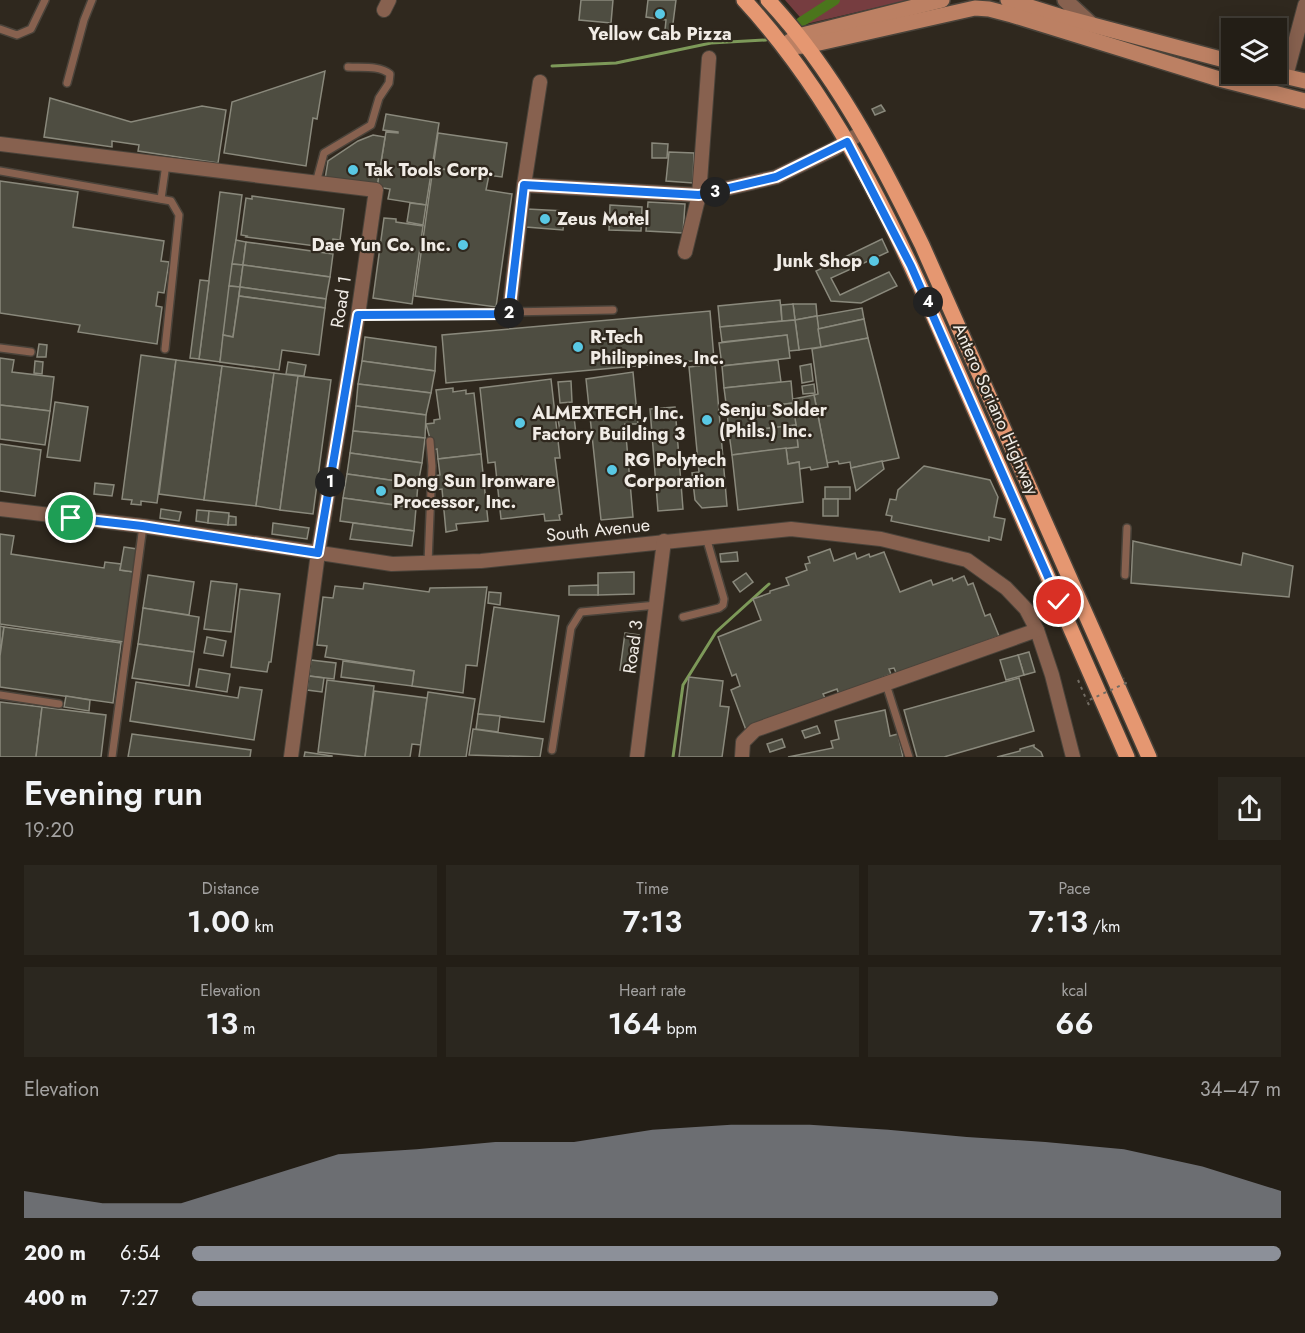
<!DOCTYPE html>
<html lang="en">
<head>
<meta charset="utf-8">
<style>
	:root { --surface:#231e16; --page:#2b271f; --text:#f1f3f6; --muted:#a3a2a1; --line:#403c35; --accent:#8c9099 }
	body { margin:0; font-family:Jost,sans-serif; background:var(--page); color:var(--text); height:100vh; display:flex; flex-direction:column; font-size:22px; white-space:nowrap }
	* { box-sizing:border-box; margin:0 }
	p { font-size:20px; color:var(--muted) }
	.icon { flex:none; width:33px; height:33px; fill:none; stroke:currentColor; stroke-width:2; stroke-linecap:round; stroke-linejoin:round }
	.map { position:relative; height:757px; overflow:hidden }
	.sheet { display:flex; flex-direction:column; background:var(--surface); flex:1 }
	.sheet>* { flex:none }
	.controls { position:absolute; left:1221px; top:18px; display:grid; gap:12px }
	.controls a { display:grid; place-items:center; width:66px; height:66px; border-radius:0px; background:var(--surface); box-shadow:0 3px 15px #0003,0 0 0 2px var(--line); font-size:30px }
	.pin { position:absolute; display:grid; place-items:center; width:51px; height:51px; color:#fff; margin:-26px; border:3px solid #fff; border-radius:50%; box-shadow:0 2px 6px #0007 }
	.km { position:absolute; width:30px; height:30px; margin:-15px; border-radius:50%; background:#222; color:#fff; font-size:16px; line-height:30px; text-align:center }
	.round { display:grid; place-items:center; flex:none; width:63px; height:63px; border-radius:0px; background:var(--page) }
	.headline { display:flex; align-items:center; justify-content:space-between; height:102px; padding:0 24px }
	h1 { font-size:33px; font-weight:600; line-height:45px }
	.figures { display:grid; grid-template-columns:repeat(3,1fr); gap:9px; height:102px; padding:6px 24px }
	.figures div { display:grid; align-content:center; border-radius:0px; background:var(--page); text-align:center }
	.figures b { font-size:30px; font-weight:600 }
	.figures small { font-size:16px; font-weight:400 }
	.figures p { font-size:16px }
	.chart { height:168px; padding:12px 24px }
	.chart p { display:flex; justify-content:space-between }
	.chart svg { width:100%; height:108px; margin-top:6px; fill:var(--accent); opacity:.7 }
	ul { padding:0 24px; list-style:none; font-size:20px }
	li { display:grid; grid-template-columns:96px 72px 1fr; align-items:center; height:45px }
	li i { height:15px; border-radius:8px; background:var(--accent) }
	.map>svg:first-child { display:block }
	.green { fill:#763d40 }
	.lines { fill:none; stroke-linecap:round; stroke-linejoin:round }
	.stream { stroke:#7d9959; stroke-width:3 }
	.canal { stroke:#4b751c; stroke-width:10 }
	.building { fill:#4e4d41; stroke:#8a897c; stroke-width:1.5 }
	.service-casing { stroke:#4a433a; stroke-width:10 }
	.minor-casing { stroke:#4a433a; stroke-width:16 }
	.tertiary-casing { stroke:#4a433a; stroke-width:18 }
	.secondary-casing { stroke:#4a433a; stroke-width:18 }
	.primary-casing { stroke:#4a433a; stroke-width:18 }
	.path { stroke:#726c63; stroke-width:2; stroke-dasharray:3 4.5; stroke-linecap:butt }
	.service { stroke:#87614f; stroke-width:7 }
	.minor { stroke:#87614f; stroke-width:14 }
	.tertiary { stroke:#87614f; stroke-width:15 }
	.secondary { stroke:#bc8063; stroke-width:15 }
	.primary { stroke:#e59771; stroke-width:15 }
	.path-bridge { stroke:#726c63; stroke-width:2; stroke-dasharray:3 4.5; stroke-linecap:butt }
	.route-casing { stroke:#fff; stroke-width:12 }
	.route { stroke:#1a73e8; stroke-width:8 }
	.poi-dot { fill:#59c8e4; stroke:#2f281e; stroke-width:2 }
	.labels { text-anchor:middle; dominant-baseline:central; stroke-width:4.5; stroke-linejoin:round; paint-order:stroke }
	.poi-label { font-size:18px; font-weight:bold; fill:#f1ece6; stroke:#2f281e; text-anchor:start }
	.street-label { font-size:18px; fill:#f1ece6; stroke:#2f281e }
</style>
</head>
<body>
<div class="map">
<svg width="1305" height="757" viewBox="0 0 1305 757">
	<rect width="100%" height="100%" fill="#2f281e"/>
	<polygon class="green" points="785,0 909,0 806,24"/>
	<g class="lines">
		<g class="stream">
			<polyline points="552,66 616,63 711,43 766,40"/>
			<polyline points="673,757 683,685 716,632 769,584"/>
		</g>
		<polyline class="canal" points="801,22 835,0"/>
	</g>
	<g class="building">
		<polygon points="581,0 613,0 611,23 579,20"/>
		<polygon points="648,0 676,0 672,31 665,30 666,20 646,17"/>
		<polygon points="325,71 317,119 313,118 306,166 224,153 232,102"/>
		<polygon points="50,98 131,122 202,106 226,110 218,163 138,151 139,145 112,141 112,147 44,137"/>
		<polygon points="881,105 885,111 875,115 872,109"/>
		<polygon points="386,114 439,123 426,205 388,199 390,189 377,187 386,132 398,133 398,132 383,130"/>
		<polygon points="438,133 507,143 502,177 433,168"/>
		<polygon points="373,135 385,137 377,187 325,179 328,161 358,141"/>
		<polygon points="652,143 668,144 667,158 652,158"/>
		<polygon points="669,152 694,153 693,183 666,181"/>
		<polygon points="433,168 489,175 486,190 512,194 496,307 415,296"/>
		<polygon points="0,181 78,192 73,227 164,241 161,261 169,262 164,293 158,292 156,306 162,307 157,344 78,332 80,325 0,313"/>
		<polygon points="220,192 242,195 220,362 199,359"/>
		<polygon points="252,196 344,209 340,240 333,239 331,248 246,237 247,236 241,235 246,198 252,199"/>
		<polygon points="648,202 685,204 683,233 646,231"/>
		<polygon points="410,203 426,205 423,225 407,222"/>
		<polygon points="610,205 642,207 641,231 609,230"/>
		<polygon points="527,209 565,211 563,230 526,227"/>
		<polygon points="384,218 396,219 396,222 423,226 412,304 373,298"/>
		<polygon points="882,239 888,252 831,278 840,295 889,272 897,286 861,303 831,301 816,271"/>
		<polygon points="236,240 246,242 243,265 232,264"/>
		<polygon points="246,242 333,254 330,277 243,265"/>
		<polygon points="232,264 243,265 240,287 229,286"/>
		<polygon points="243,265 330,277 326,299 240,287"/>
		<polygon points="200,280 209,281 199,359 190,358"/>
		<polygon points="229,286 240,287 233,337 223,335"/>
		<polygon points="240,287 326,299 325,308 239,296"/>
		<polygon points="239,296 325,308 319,355 282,350 279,370 220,362 223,335 233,337"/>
		<polygon points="780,300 782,321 720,327 718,306"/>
		<polygon points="793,304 816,304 817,316 795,320"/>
		<polygon points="793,304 795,320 782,321 781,305"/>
		<polygon points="862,308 864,319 818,329 817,316"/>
		<polygon points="710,311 714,359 446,383 442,335"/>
		<polygon points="817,316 821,347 799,350 795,320"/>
		<polygon points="864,319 868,338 821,347 818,329"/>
		<polygon points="795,320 799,350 789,351 787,335 722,342 720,327"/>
		<polygon points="787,335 790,358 722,366 719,343"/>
		<polygon points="365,337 436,347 435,371 362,361"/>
		<polygon points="868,338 899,458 851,468 850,462 839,464 838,461 827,463 814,395 818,394 812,349"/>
		<polygon points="39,344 47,345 46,357 37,357"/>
		<polygon points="141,355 176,360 157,503 141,501 141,505 131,504 132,500 122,499"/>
		<polygon points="0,358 14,360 12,372 54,377 50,411 0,405"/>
		<polygon points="176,360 222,366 204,500 159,494"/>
		<polygon points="778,360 781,382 724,388 722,366"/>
		<polygon points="35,361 43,362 42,374 34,373"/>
		<polygon points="362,361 435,371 431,393 358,384"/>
		<polygon points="288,362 306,365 304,376 286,374"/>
		<polygon points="715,364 727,506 702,508 695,500 692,473 699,472 689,367"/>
		<polygon points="811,364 813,381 802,383 800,366"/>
		<polygon points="222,366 274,373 256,506 204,500"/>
		<polygon points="633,372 638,424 625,424 633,517 601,520 586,379"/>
		<polygon points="274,373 298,376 280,510 256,506"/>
		<polygon points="298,376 331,380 313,514 280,510"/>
		<polygon points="551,379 560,458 555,458 562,514 559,515 560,520 545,521 544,514 501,519 495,462 488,463 480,388"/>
		<polygon points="571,381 572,402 560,403 558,382"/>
		<polygon points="791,381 793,403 727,411 724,388"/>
		<polygon points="358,384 431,393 426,415 356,406"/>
		<polygon points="814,384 815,393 803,394 802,386"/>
		<polygon points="453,388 453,392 466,390 466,394 474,393 481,454 438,459 437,449 433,450 426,424 434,423 434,420 440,419 436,390"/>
		<polygon points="814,395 828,467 811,470 810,467 799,469 799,462 788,464 786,448 798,447 793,399"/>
		<polygon points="55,402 88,407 80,461 47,457"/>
		<polygon points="793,403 796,425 729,433 727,411"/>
		<polygon points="0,405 50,411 45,445 0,439"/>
		<polygon points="356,406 426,415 425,438 353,431"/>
		<polygon points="675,407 683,509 658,511 650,409"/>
		<polygon points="574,417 576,434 561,437 558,419"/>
		<polygon points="796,425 798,447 732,455 729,433"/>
		<polygon points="353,431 425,438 422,463 350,453"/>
		<polygon points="0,444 41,450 35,496 0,491"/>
		<polygon points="786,448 788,464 799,462 803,502 738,510 732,455"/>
		<polygon points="350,453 422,463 418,484 347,474"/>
		<polygon points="481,454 488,521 456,524 457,530 446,532 442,489 435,490 434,476 440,475 438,459"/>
		<polygon points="882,461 884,469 856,491 851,468"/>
		<polygon points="924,466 990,480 998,497 994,517 1005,519 1001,540 989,537 989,541 891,521 892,516 886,515 890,499 896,500 898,490"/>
		<polygon points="347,474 418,484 416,508 343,498"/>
		<polygon points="95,483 114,485 112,496 94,494"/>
		<rect x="825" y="487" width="25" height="12"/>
		<polygon points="343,498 416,508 414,531 340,521"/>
		<rect x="823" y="499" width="15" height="17"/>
		<polygon points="161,509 181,512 179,521 160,518"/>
		<polygon points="197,510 209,511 208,523 196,521"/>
		<polygon points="209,511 229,513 228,525 208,523"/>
		<polygon points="229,516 236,517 236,525 228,525"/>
		<polygon points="273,523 309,528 307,539 272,534"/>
		<polygon points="353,523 414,531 412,546 350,539"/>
		<polygon points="0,534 14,536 11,554 104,568 105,562 121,564 120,570 134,572 124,642 0,624"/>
		<polygon points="1133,541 1241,565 1243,553 1293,566 1289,597 1131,583"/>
		<polygon points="124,547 137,549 134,572 120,570"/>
		<polygon points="830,549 834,561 855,553 857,559 869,554 870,557 884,552 900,592 931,580 933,585 952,578 953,581 964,576 968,585 973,583 985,616 990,614 999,636 897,675 894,668 889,669 891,674 839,695 837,689 823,694 825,698 746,730 731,690 740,686 736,674 732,676 718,637 761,620 753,599 770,593 770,591 789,585 786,578 807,570 805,564 810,563 808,557"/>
		<polygon points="737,552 738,561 721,562 720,554"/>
		<polygon points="634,572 634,594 598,595 598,573"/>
		<polygon points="746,573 753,582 740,592 733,582"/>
		<polygon points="148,575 194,582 189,615 143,608"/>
		<polygon points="211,581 237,584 231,632 204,629"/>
		<polygon points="364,583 429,592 430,588 487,587 477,666 466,665 463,693 412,686 414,671 325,657 327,646 317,645 323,597 333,598 335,586 363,589"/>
		<polygon points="598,585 598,595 569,595 569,586"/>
		<polygon points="240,589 280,594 271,662 269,662 267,672 231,667"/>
		<polygon points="489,592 501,593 500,605 488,603"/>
		<polygon points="494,607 559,616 544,722 478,714"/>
		<polygon points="143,608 199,617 194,652 138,644"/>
		<polygon points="0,626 4,627 0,656"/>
		<polygon points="4,627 121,643 113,703 0,687 0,656"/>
		<polygon points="625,633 639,635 633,672 620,670"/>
		<polygon points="207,637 226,641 223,656 204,653"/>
		<polygon points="138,644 194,652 189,686 132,678"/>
		<polygon points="1029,652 1035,672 1024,675 1018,655"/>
		<polygon points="1018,655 1024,675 1006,680 1000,660"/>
		<polygon points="311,660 336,663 334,679 309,676"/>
		<polygon points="343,661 414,671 412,686 341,677"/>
		<polygon points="199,669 230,674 227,692 196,687"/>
		<polygon points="309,676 324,678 322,692 307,690"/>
		<polygon points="689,677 723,681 720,706 729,707 722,757 679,757"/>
		<polygon points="1019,678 1034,731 944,757 917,757 904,710"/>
		<polygon points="327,680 374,686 365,757 318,752"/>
		<polygon points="136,682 238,698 240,687 262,690 254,740 130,721"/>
		<polygon points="374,691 427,698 421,745 412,744 410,757 365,757"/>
		<polygon points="428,692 475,699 466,757 419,757"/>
		<polygon points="66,696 90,700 89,711 64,707"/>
		<polygon points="0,702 42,707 36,757 0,757"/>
		<polygon points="42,707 106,715 101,757 36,757"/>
		<polygon points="885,710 890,736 898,734 903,757 788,757 833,748 831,741 839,739 835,721"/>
		<polygon points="478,714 500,716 498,732 476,729"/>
		<polygon points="817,726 820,733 805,738 802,731"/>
		<polygon points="473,729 543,739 540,757 469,755"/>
		<polygon points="132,734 251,750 250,757 128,757"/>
		<polygon points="782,739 785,747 770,752 767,744"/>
		<polygon points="1034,745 1034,747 1041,752 1043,757 997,757 1020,751 1020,749"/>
		<polygon points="305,752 332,756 332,757 304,757"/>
	</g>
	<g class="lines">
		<g class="service-casing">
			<g id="service">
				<polyline points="0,29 17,35 31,29 45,0"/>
				<polyline points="67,83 84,20 92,0"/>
				<polyline points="0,171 171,201 179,215 165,349"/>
				<path d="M316 183 324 153 371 125 379 98 389 83 390 74C379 65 361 68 348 67"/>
				<polyline points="161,199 166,164"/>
				<polyline points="358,315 613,310"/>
				<polyline points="0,348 31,352"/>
				<polyline points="428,563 432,466 430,441"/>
				<polyline points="1125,575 1127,528"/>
				<polyline points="683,617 719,608 723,605 724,599 706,537"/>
				<polyline points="886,684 909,757"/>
				<polyline points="0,695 59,704"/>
				<polyline points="552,750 571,628 581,612 657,605"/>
				<polyline points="112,757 143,526"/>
			</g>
		</g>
		<g class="minor-casing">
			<g id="minor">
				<polyline points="384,10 389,0"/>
				<polyline points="1286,76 1305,5"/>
				<polyline points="0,144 376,190 358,315 318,553 291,757"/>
				<polyline points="524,185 699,195 776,177 834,149 863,132"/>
				<polyline points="685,252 699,195 709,58"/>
				<polyline points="509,314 524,185 540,82"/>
				<polyline points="0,509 143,526 392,564 481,561 791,529 881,539 967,560 1006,588 1026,609 1037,630 1052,675 1073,757"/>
				<polyline points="637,757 664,541"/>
				<polyline points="742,757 743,742 755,730 1037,630"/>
			</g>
		</g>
		<g class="tertiary-casing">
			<polyline id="tertiary" points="1065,0 1091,24"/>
		</g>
		<g class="secondary-casing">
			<g id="secondary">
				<polyline points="1008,0 1059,16 1232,62"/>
				<polyline points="789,42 798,36 942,0"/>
				<polyline points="784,47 806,46 975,8 989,9 1012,15 1219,79 1305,101"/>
				<polyline points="1275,74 1305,81"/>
			</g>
		</g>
		<g class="primary-casing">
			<g id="primary">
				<path d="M744 0C852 117 913 269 976 413 1026 528 1077 642 1127 757"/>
				<path d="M768 0C834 71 880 159 922 245L1149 757"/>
			</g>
		</g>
		<polyline class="path" points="1078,680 1087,701"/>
		<use href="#service" class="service"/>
		<use href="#minor" class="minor"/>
		<use href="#tertiary" class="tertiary"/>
		<use href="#secondary" class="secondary"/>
		<use href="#primary" class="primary"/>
		<polyline class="path-bridge" points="1089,705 1087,701 1126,683 1124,678"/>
	</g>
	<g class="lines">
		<g class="route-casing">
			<polyline id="route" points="71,518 142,526 318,553 358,315 509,314 524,185 699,195 776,177 847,142 911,266 1059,602"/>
		</g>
		<use href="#route" class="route"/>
	</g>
	<g class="poi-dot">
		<circle cx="660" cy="14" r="6"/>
		<circle cx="353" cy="170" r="6"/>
		<circle cx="545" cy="219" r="6"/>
		<circle cx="463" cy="245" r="6"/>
		<circle cx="874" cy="261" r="6"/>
		<circle cx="578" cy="347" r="6"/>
		<circle cx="707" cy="420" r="6"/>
		<circle cx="520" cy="423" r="6"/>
		<circle cx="612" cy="470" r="6"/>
		<circle cx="381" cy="491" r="6"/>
	</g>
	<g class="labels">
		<g class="poi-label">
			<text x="660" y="34" text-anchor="middle">Yellow Cab Pizza</text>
			<text x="365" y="170">Tak Tools Corp.</text>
			<text x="557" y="219">Zeus Motel</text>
			<text x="451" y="245" text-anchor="end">Dae Yun Co. Inc.</text>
			<text x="862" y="261" text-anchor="end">Junk Shop</text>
			<text x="590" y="337">R-Tech<tspan x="590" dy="21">Philippines, Inc.</tspan></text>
			<text x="719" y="410">Senju Solder<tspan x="719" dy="21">(Phils.) Inc.</tspan></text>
			<text x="532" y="413">ALMEXTECH, Inc.<tspan x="532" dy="21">Factory Building 3</tspan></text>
			<text x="624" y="460">RG Polytech<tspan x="624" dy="21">Corporation</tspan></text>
			<text x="393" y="481">Dong Sun Ironware<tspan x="393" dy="21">Processor, Inc.</tspan></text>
		</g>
		<g class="street-label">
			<text transform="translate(341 302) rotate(-81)">Road 1</text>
			<text transform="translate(996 409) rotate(66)">Antero Soriano Highway</text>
			<text transform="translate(598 530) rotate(-6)">South Avenue</text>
			<text transform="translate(633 647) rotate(-82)">Road 3</text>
		</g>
	</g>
</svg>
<div class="controls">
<a><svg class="icon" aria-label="layers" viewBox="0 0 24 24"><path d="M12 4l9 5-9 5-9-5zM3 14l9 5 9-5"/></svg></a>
</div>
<div class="pin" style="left:71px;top:518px;background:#1e9e55"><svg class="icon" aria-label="arrive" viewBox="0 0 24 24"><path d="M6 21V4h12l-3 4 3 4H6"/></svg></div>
<div class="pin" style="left:1059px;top:602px;background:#d93025"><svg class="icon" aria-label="check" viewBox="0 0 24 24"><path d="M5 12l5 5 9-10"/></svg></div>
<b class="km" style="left:330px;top:482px">1</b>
<b class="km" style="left:509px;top:313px">2</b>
<b class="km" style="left:715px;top:192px">3</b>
<b class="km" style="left:928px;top:302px">4</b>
</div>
<section class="sheet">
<div class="headline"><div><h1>Evening run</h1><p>19:20</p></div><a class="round"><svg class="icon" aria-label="share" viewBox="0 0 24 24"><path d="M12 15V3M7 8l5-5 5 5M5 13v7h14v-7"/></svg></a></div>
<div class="figures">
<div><p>Distance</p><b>1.00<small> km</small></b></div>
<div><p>Time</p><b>7:13</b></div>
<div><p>Pace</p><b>7:13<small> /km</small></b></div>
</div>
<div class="figures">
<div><p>Elevation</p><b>13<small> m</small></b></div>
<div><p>Heart rate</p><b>164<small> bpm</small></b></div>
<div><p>kcal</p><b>66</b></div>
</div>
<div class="chart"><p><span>Elevation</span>34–47 m</p>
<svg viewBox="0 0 160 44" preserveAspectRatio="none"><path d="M0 44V33L10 38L20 38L30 28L40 18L50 16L60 13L70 13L80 8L90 6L100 6L110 8L120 11L130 13L140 16L150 23L160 33V44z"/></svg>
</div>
<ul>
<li><b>200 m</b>6:54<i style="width:100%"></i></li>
<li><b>400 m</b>7:27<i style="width:74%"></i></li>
</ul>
</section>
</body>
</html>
